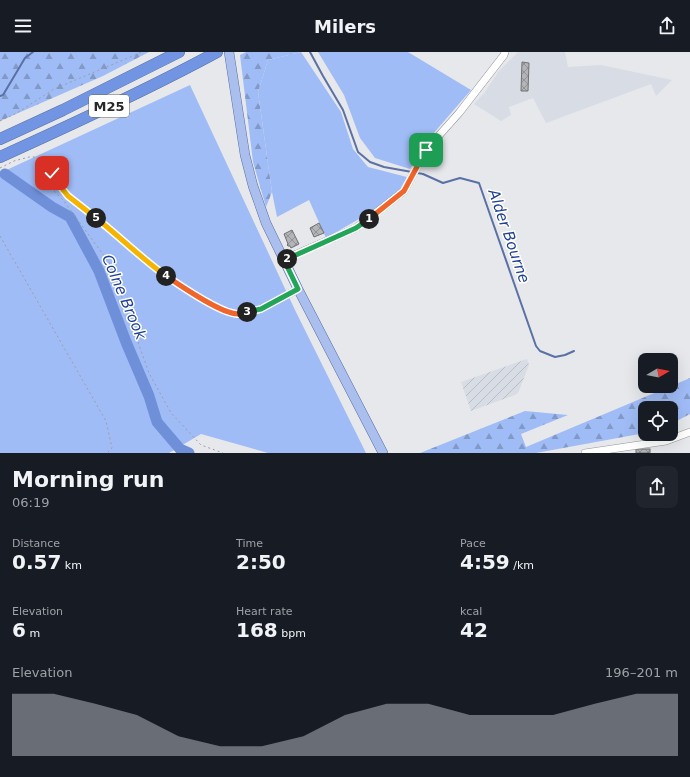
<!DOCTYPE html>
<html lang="en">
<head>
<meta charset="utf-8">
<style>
	:root { --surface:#171b24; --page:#20242c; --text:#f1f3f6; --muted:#9ea1a6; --accent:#8c9099 }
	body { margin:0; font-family:"DejaVu Sans",sans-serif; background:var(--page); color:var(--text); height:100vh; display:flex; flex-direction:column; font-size:15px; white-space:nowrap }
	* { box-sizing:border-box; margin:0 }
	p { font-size:13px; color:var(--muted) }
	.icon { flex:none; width:22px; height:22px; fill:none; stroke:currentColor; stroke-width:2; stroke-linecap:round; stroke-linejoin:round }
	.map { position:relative; height:401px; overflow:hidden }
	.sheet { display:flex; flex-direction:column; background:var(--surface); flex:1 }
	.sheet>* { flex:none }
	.needle { width:26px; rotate:80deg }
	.controls { position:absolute; left:638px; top:301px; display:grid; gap:8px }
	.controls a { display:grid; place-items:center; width:40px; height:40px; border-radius:8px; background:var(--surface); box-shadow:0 4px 16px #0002; font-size:20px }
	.pin { position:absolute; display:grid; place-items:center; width:34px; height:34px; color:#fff; margin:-17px; border-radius:8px; box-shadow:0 2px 6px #0006 }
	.km { position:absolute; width:20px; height:20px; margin:-10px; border-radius:50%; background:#222; color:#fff; font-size:11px; line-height:20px; text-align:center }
	.round { display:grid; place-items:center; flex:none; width:42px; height:42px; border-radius:8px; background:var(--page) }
	.summary { display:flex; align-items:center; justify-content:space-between; height:68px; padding:0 12px }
	h1 { font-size:22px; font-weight:800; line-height:30px }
	.metrics { display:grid; grid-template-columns:repeat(3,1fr); gap:6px; height:68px; padding:4px 12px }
	.metrics div { display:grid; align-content:center }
	.metrics b { font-size:20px; font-weight:800 }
	.metrics small { font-size:11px; font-weight:400 }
	.metrics p { font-size:11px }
	.chart { height:112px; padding:8px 12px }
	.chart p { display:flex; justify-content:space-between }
	.chart svg { width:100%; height:72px; margin-top:4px; fill:var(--accent); opacity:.7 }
	header { display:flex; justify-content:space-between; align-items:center; height:52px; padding:0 12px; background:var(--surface); font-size:18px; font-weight:800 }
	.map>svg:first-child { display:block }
	.built { fill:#d7dce5 }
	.industrial { fill:url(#industrial-furrows) }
	.green { fill:#a0bcf6 }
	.forest { fill:url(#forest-firs) }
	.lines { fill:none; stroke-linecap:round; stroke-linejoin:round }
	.stream { stroke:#5971a4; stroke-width:2 }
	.river { stroke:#6f90d8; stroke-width:11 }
	.building { fill:url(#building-cross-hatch); stroke:#707173 }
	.minor-casing { stroke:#949598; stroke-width:8 }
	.major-casing { stroke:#586fa2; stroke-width:10 }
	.highway-casing { stroke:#586fa2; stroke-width:12 }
	.path { stroke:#9d9ea0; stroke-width:1; stroke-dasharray:2 3; stroke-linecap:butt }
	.minor { stroke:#fff; stroke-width:7 }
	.major { stroke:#aabfee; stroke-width:9 }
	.highway { stroke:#7295e3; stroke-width:11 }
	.split-1-casing { stroke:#fff; stroke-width:8 }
	.split-2-casing { stroke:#fff; stroke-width:8 }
	.split-3-casing { stroke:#fff; stroke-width:8 }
	.split-4-casing { stroke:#fff; stroke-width:8 }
	.split-5-casing { stroke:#fff; stroke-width:8 }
	.split-6-casing { stroke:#fff; stroke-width:8 }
	.split-1 { stroke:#f0652b; stroke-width:5 }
	.split-2 { stroke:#22a559; stroke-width:5 }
	.split-3 { stroke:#22a559; stroke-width:5 }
	.split-4 { stroke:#f0652b; stroke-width:5 }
	.split-5 { stroke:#f5b400; stroke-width:5 }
	.split-6 { stroke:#f5b400; stroke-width:5 }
	.labels { text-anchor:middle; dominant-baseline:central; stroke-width:3; stroke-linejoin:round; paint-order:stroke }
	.shield { fill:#fff; stroke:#686869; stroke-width:1 }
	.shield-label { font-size:13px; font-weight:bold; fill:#272829 }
	.water-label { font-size:15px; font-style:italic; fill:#204095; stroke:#fff }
</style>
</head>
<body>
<header><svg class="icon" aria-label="menu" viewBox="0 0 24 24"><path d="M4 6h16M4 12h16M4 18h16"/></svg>Milers<svg class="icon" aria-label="share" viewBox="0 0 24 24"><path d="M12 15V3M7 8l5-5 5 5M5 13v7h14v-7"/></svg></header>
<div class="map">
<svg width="690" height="401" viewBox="0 0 690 401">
	<defs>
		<pattern id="industrial-furrows" width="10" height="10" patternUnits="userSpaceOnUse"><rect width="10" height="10" fill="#d7dce5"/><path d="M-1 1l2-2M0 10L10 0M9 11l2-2" fill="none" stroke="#b9bdc4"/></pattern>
		<pattern id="forest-firs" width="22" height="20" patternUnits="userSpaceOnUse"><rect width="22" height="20" fill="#a0bcf6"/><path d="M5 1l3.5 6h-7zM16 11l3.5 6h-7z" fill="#8299c7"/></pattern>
		<pattern id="building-cross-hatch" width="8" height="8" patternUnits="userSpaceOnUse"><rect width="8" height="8" fill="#b3b4b7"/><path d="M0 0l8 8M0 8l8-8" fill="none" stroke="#929295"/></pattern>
	</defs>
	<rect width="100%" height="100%" fill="#e7e8eb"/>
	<polygon class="built" points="518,0 565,0 568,15 601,13 672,28 656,44 651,32 546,71 533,46 509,55 511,63 501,69 474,52 484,41 499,19"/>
	<polygon class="industrial" points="527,307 529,313 518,341 515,343 471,359 461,330"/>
	<g class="green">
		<polygon points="301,0 341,60 353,97 368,115 407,125 399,139 366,163 326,186 309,148 277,165 272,140 258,40 268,8"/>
		<polygon points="318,0 408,0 471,38 426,90 410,117 375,106 360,86 344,43"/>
		<polygon points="190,33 295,258 366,401 268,401 201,382 169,401 0,401 0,121"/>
	</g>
	<g class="forest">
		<polygon points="0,0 149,0 103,24 0,69"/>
		<polygon points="246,0 301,0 268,8 258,40 272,140 266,155 253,110 240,3"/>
		<polygon points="690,326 690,362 671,372 671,356 645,356 645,381 536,401 420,401 525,359 568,363 521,382 526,395"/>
	</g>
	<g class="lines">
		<g class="stream">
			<polyline points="310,0 323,24 343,58 358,100 370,110 384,115 423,122 443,131 460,126 479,131 536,294 540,299 555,305 565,303 574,299"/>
			<polyline points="0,44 3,43 25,6 33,0"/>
		</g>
		<polyline class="river" points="5,122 52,155 70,165 99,219 126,290 149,344 157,370 180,397 189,401"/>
	</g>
	<g class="building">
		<polygon points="522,10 529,11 528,39 521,39"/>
		<polygon points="319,171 324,181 314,185 310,176"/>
		<polygon points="292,178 299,192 291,196 290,194 288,194 287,193 288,192 284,182"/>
		<rect x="636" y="397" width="14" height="4"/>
	</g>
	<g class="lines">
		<g class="minor-casing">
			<g id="minor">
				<polyline points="283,208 356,176 404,139 426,98 459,61 504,3 505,0"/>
				<polyline points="261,257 298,237"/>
				<polyline points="585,401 666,389 690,380"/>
			</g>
		</g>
		<g class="major-casing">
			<polyline id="major" points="229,0 245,103 253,134 266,171 298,237 383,401"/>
		</g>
		<g class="highway-casing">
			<g id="highway">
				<polyline points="0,87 63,58 179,0"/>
				<path d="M0 105C73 72 147 38 217 0"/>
			</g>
		</g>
		<g class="path">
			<polyline points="0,69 17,61 54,37 142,0"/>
			<polyline points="45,110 41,126 64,149 110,212 149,321 171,361 201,393 223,401"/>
			<polyline points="0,116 14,109 29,105 38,105 46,110 60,134 68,144 110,177 151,213 186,238 221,257 237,262 255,258"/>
			<polyline points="0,184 106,369 112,396 107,401"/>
		</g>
		<use href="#minor" class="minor"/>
		<use href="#major" class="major"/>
		<use href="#highway" class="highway"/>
	</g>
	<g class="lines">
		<g class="split-1-casing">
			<polyline id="split-1" points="369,167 404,139 426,98"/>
		</g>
		<g class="split-2-casing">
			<polyline id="split-2" points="287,207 356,176 369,167"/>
		</g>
		<g class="split-3-casing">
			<polyline id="split-3" points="247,260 261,257 298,237 284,208 287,207"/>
		</g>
		<g class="split-4-casing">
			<path id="split-4" d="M166 224C181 234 221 262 238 262 241 261 245 260 247 260"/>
		</g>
		<g class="split-5-casing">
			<path id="split-5" d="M96 166C120 185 141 206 166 224"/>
		</g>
		<g class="split-6-casing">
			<polyline id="split-6" points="52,121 60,134 68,144 96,166"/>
		</g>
		<use href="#split-1" class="split-1"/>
		<use href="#split-2" class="split-2"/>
		<use href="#split-3" class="split-3"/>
		<use href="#split-4" class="split-4"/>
		<use href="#split-5" class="split-5"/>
		<use href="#split-6" class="split-6"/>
	</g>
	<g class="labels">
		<rect class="shield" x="89" y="43" width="40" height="22" rx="3"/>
		<g class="shield-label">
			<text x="109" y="54">M25</text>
		</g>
		<g class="water-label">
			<text transform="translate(509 184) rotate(71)">Alder Bourne</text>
			<text transform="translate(124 245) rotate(67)">Colne Brook</text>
		</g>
	</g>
</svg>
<div class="controls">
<a><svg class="needle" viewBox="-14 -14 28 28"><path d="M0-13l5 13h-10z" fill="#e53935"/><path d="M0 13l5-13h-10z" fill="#9ea1a6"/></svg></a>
<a><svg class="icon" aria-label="locate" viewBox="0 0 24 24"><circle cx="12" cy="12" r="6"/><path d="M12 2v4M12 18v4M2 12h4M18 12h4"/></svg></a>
</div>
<div class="pin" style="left:426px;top:98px;background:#1e9e55"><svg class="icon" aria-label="arrive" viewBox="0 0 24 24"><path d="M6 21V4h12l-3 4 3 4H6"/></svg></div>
<div class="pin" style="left:52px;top:121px;background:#d93025"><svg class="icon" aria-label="check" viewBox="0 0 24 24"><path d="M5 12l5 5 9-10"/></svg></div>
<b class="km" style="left:369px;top:167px">1</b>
<b class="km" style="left:287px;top:207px">2</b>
<b class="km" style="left:247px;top:260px">3</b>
<b class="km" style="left:166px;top:224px">4</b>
<b class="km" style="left:96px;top:166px">5</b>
</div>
<section class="sheet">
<div class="summary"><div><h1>Morning run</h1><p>06:19</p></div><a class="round"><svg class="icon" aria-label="share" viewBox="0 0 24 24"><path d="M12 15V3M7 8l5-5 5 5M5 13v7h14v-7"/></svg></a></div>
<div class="metrics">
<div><p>Distance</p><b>0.57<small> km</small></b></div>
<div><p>Time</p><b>2:50</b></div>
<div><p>Pace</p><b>4:59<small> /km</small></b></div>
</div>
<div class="metrics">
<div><p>Elevation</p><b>6<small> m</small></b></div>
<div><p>Heart rate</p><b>168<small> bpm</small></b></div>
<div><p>kcal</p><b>42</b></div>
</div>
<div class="chart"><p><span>Elevation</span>196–201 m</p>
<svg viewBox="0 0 160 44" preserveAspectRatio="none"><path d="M0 44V6L10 6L20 12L30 19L40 32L50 38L60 38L70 32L80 19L90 12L100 12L110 19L120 19L130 19L140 12L150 6L160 6V44z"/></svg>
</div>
</section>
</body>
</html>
